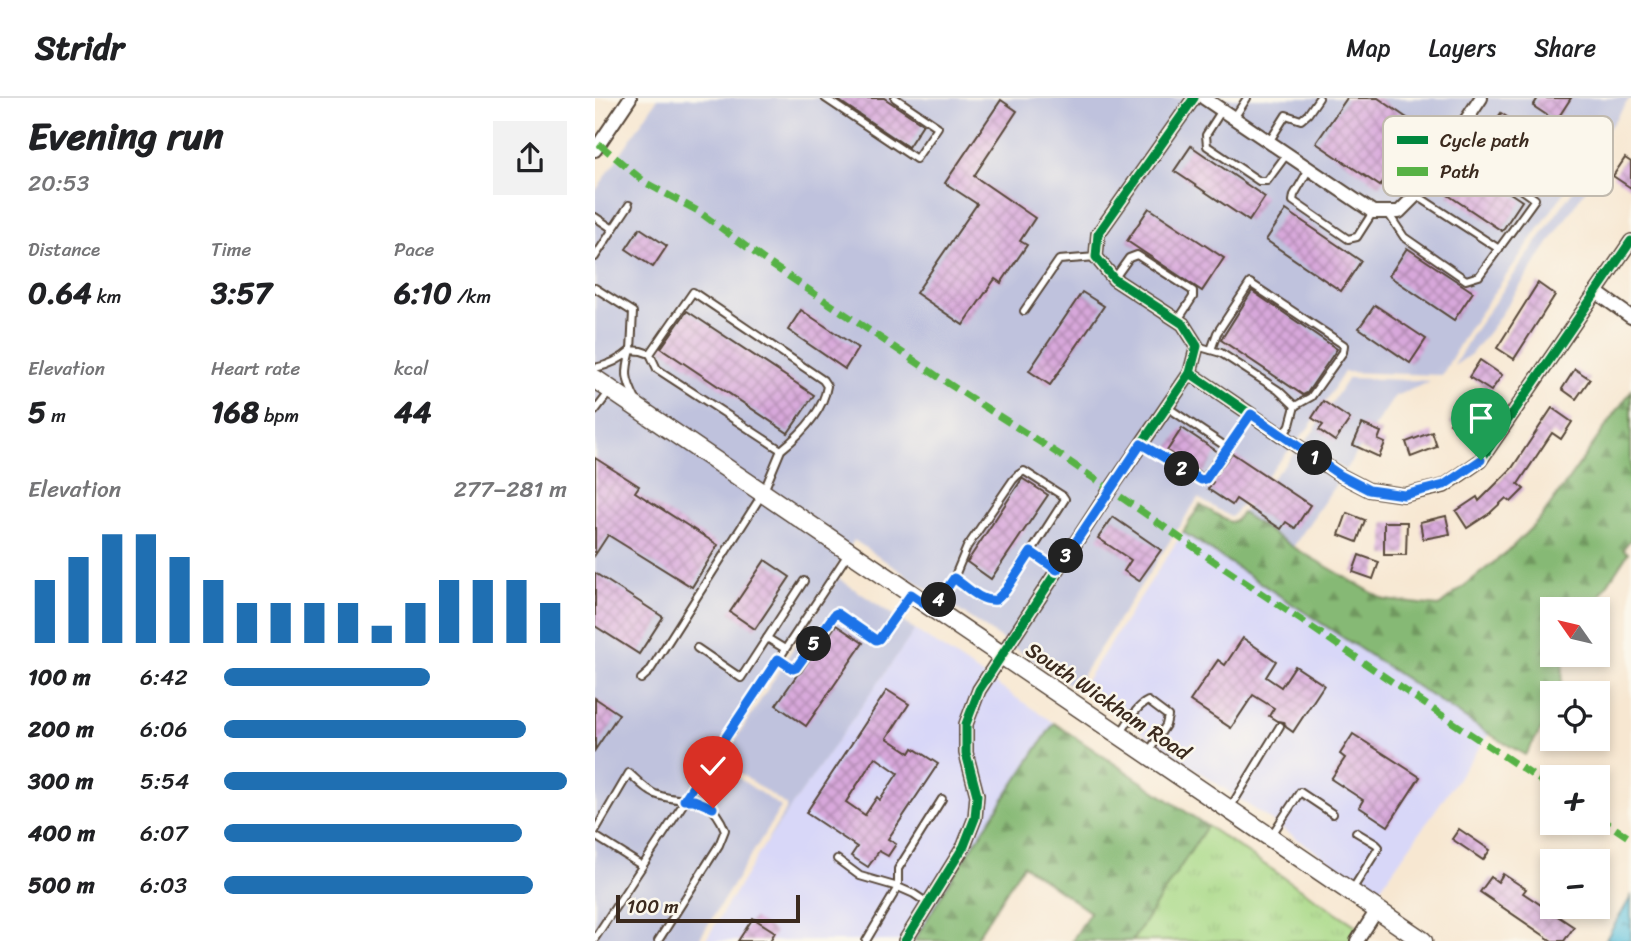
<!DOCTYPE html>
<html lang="en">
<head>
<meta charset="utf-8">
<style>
	:root { --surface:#fff; --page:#f2f2f2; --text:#202124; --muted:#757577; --line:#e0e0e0; --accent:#1f6fb2 }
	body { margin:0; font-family:Sriracha,sans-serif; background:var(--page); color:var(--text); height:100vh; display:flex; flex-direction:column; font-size:26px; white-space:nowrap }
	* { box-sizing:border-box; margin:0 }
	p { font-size:23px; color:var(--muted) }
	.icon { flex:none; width:38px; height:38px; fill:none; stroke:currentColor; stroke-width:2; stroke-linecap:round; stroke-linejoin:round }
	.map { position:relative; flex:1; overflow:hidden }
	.side { display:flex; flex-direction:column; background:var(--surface); width:595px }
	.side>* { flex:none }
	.needle { width:46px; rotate:304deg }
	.controls { position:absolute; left:945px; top:499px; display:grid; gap:14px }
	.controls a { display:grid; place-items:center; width:70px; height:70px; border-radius:0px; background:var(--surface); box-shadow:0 4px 10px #0003; font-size:35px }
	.scale { position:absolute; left:21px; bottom:18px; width:184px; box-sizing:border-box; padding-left:7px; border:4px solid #3b2a1e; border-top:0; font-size:19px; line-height:24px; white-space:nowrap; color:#3b2a1e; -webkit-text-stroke:5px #fbf7ec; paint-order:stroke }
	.pin { position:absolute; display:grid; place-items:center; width:60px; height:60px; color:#fff; margin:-72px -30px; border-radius:50% 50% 50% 0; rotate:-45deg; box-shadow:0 0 7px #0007 }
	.pin .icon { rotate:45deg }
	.km { position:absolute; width:35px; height:35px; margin:-18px; border-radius:50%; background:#222; color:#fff; font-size:19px; line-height:35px; text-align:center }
	.round { display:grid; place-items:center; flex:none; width:74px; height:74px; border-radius:0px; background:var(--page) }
	.head { display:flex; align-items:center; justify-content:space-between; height:119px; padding:0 28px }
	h1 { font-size:38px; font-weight:700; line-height:52px }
	.figures { display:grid; grid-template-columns:repeat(3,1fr); gap:10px; height:119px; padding:7px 28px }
	.figures div { display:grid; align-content:center }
	.figures b { font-size:30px; font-weight:700 }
	.figures small { font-size:19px; font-weight:400 }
	.figures p { font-size:19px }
	.chart { height:196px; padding:14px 28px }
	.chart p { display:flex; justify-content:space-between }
	.chart svg { width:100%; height:126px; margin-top:7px; stroke:var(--accent); stroke-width:6 }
	ul { padding:0 28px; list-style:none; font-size:23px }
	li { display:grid; grid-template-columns:112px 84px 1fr; align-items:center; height:52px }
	li i { height:18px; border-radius:9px; background:var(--accent) }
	header { display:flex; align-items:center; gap:42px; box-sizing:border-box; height:98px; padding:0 35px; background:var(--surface); border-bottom:2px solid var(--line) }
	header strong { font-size:33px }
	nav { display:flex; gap:38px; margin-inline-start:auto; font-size:24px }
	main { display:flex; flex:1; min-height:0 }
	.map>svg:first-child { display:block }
	.built { fill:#d8d7f8 }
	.industrial { fill:#bfc2dd }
	.grass { fill:url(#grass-tufts); stroke:#728252; stroke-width:2 }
	.forest { fill:url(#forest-firs); stroke:#607249; stroke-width:2 }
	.water { fill:url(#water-ripples); stroke:#4c767d; stroke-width:2 }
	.building { fill:url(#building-cross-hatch); fill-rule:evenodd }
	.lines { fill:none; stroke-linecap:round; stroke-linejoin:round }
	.lane-casing { stroke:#574639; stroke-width:10 }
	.street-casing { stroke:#574639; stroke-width:16 }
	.secondary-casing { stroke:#574639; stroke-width:21 }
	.lane { stroke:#fff; stroke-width:6 }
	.street { stroke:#fff; stroke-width:12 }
	.secondary { stroke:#fff; stroke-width:18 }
	.quiet { stroke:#57b245; stroke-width:7; stroke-dasharray:14 7; stroke-linecap:butt }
	.cycleway-casing { stroke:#fbf7ec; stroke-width:13 }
	.cycleway { stroke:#00873e; stroke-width:9 }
	.route-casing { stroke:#fff; stroke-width:14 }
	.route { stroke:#1a73e8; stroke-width:9 }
	.labels { text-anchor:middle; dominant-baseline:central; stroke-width:5; stroke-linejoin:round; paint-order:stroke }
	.street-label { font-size:21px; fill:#3b2a1e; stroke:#fbf7ec }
	.key { fill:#fbf7ec; stroke:#c1baae; stroke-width:2 }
	.key-label { font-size:19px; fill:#3b2a1e }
</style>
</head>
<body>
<header>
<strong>Stridr</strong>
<nav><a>Map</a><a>Layers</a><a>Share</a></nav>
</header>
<main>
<section class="side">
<div class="head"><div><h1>Evening run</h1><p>20:53</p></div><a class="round"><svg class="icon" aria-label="share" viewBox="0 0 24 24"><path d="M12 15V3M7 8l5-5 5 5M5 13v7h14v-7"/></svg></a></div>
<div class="figures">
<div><p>Distance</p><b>0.64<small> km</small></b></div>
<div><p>Time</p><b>3:57</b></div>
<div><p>Pace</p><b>6:10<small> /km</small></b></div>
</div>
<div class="figures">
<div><p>Elevation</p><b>5<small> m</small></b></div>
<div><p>Heart rate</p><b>168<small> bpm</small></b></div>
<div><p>kcal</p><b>44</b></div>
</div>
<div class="chart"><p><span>Elevation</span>277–281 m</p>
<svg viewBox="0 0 160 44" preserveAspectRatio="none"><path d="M5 44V22M15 44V14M25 44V6M35 44V6M45 44V14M55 44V22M65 44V30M75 44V30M85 44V30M95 44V30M105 44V38M115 44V30M125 44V22M135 44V22M145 44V22M155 44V30"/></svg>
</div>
<ul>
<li><b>100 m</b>6:42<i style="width:60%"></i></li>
<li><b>200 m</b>6:06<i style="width:88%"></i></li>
<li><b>300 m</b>5:54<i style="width:100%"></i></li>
<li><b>400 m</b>6:07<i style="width:87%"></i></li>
<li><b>500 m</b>6:03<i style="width:90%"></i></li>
</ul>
</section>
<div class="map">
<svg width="1036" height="843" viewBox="0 0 1036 843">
	<defs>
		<pattern id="grass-tufts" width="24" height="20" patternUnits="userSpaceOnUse" patternTransform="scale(1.75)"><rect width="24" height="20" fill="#a9d987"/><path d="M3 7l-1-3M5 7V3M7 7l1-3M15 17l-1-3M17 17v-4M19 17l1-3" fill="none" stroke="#92ba74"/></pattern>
		<pattern id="forest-firs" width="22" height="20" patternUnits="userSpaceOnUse" patternTransform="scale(1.75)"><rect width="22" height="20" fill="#86b974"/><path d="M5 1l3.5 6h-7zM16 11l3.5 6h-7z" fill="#6f975f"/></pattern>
		<pattern id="water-ripples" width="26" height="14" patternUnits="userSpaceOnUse" patternTransform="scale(1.75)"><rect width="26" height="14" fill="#5ec1dc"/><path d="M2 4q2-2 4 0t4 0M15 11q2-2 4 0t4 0" fill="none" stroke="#4f9db2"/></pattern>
		<pattern id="building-cross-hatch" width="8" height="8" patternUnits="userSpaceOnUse" patternTransform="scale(1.75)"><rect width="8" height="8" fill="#d8a8db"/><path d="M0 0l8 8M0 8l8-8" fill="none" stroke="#b089b1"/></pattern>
	</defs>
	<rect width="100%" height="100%" fill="#fbf7ec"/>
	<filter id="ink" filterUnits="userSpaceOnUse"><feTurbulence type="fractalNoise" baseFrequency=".0143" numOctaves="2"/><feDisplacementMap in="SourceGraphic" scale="14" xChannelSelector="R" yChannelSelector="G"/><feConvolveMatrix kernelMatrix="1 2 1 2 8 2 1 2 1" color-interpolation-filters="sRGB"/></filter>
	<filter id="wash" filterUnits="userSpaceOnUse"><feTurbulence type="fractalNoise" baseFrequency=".00686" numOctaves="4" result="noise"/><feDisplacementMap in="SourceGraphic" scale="28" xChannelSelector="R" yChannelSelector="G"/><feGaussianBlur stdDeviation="1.57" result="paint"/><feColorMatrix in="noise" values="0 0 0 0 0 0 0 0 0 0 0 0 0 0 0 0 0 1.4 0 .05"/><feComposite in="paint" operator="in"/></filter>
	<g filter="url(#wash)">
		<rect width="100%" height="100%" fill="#f7e7d1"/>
		<g class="built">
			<polygon points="588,434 894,636 782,795 485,592"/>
			<polygon points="320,532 459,625 360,775 319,843 110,843 168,749"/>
		</g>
		<g class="industrial">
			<polygon points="63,0 1035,0 871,235 847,277 749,274 715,328 636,419 603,400 479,590 259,442 120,664 186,709 103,843 0,843 0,94"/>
			<polygon points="1007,51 1003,73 898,228 876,256 859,268 876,238"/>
			<polygon points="753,280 837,283 800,298 750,372 709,345 720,331"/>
			<polygon points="700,354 743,383 698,449 647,415"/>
			<polygon points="243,480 320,532 168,749 191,712 191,707 127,663"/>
		</g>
		<polygon class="grass" points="612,728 769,833 762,843 537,843"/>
		<g class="forest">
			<polygon points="1036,293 1036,441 1028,451 1033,455 996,511 957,511 957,556 969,557 966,595 957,595 957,615 930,657 894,636 588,434 605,407 635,424 640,423 647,415 698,449 790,502 844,508 913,453 946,420"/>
			<polygon points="459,625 612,728 537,843 477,843 495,814 428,767 379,843 319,843 360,775"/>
		</g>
		<polygon class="water" points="1036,799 1036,843 1010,843"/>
		<g id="blocks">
			<g class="building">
				<polygon points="240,0 289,0 328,26 313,49"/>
				<polygon points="752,0 783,0 825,29 785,88 721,45"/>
				<polygon points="943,0 976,0 961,23 938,8"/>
				<polygon points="406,2 422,13 379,78 440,120 425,143 432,147 406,185 400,181 368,227 321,195 382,106 350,85"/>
				<polygon points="906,15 977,62 963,83 892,36"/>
				<polygon points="596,48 670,99 654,123 579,73"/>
				<polygon points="1030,60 1036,64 1036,90 1018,78"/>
				<polygon points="873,67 927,103 907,133 853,97"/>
				<polygon points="554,110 629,160 607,193 532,143"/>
				<polygon points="691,112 766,163 746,193 671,142"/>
				<polygon points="45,130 72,148 58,169 31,151"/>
				<polygon points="812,150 878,194 859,222 794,178"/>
				<polygon points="943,185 960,197 919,261 902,250"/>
				<polygon points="657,193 742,251 712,295 708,297 626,242"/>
				<polygon points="487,194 509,208 455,287 434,273"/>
				<polygon points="780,207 831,241 815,265 764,230"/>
				<polygon points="206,212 263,250 250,271 193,232"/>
				<polygon points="92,213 219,297 193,335 66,250"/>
				<polygon points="885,262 907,277 896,293 874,279"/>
				<polygon points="980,271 995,281 981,301 967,291"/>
				<polygon points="871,301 881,309 866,332 855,325"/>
				<polygon points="728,303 755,321 740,343 724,332 728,327 717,320"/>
				<polygon points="957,310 977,324 966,341 957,335 923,386 929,391 916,404 911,400 895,415 872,430 861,413 882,399 884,403 917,370"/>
				<polygon points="767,326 786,334 783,342 790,345 784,359 758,347"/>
				<polygon points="587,330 623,354 608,376 572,353"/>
				<polygon points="837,334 842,349 816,359 811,344"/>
				<polygon points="637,355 715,407 700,430 691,424 686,431 641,401 637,407 613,391 618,384 616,383"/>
				<polygon points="0,360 44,388 40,394 123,447 97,489 13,437 0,457"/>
				<polygon points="427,381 428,381 453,397 396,481 372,464"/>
				<polygon points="752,415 770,422 762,444 744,437"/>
				<polygon points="851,418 855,436 828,441 825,424"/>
				<polygon points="518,419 566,452 544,483 529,473 536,462 503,440"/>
				<polygon points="789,424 812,424 811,457 789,457"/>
				<polygon points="764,457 784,464 778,481 758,474"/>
				<polygon points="170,462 195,479 160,531 135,514"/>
				<polygon points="0,475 68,519 44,556 0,528"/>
				<polygon points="241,527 268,545 211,628 181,607 202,577 206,574 218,556 220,558"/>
				<polygon points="648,540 681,563 671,579 686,589 700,568 729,587 698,634 691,629 689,624 682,623 674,618 679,610 658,597 636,630 595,603 623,562 630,567"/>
				<path d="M292 592 314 606 292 640 315 655 318 650 343 666 293 741 301 746 293 758 284 753 273 769 256 758 262 749 211 715ZM280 659 303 675 285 702 282 699 270 717 251 704Z"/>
				<polygon points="0,600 24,616 0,652"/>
				<polygon points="758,636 825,679 793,728 764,709 768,702 736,681 750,660 745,656"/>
				<polygon points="864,731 895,752 888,762 857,741"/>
				<polygon points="908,776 931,791 928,795 979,829 969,843 957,843 885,794 896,779 903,784"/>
				<polygon points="158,820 180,834 175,843 143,843"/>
			</g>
		</g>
	</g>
	<g filter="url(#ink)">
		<use href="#blocks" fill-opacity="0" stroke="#574639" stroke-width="2"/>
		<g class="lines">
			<g class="lane-casing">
				<g id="lane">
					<polyline points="230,0 321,61 343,29 300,0"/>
					<polyline points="627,12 611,37 612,48 664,83 672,83 692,56"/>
					<polyline points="639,20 652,0"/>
					<polyline points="674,44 691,17 706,22 713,16 724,0"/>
					<polyline points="714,71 699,97 698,103 753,141 762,139 778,114"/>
					<polyline points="821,97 904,151"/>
					<polyline points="793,115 809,139 871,182 884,178 940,101 858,42"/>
					<polyline points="0,119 18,131 0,159"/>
					<polyline points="18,131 34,107"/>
					<polyline points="519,181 534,160 542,157 598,193 598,199 583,222"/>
					<polyline points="0,190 38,214 36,252 46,253 55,256"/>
					<polyline points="429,213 464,162 501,159"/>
					<polyline points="602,248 626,255 683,292 700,308 695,327 688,338"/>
					<polyline points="616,252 622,235 655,185 749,247 748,254 716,299 700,308"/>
					<path d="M0 270C15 267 25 262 36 252 30 275 30 280 41 302"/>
					<polyline points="572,309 633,350"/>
					<polyline points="0,313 16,292"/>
					<polyline points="546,346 606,382 611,381 656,316"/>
					<polyline points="359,480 372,449 418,382 423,377 429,373 468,398 470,401 436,454"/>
					<path d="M339 509 359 480C371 489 385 504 401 502L411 492 436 454 462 472"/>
					<polyline points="102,550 146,580 172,540"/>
					<polyline points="190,551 172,540 209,483"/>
					<polyline points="183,561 198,571 201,571 239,517 242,515 281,542 284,541 314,498"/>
					<path d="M46 581 54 574 168 395 186 352 62 271 55 256 98 194 228 282 232 288C228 314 206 336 186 352"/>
					<path d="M525 636C533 625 540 609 553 603L573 618 571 627 553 655"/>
					<polyline points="635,710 685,628"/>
					<path d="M0 733 34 675C42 682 51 692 60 696 93 709 113 690 130 732L124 747 63 843"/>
					<polyline points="0,738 46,767"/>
					<polyline points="676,738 705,694 738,716"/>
					<polyline points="242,761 265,778 303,789 319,796 334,806"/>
					<polyline points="757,792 784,749 781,746 761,734"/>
					<polyline points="0,840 253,456"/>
					<polyline points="271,843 303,789 303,771 347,701"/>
				</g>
			</g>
			<g class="street-casing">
				<g id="street">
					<polyline points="609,0 778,114 804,114 821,97 886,0"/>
					<polyline points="0,52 35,0"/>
					<polyline points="1001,194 1036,219"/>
					<polyline points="595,275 745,377 774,392 809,397 849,388 885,363 1036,143"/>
					<polyline points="310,843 369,748 380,720 382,697 371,655 371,626 384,592 515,392 595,275 602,248 588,226 519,181 501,159 503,136 599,0"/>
					<polyline points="762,843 782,812"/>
				</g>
			</g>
			<g class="secondary-casing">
				<polyline id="secondary" points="0,281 828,843"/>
			</g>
			<use href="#lane" class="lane"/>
			<use href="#street" class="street"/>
			<use href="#secondary" class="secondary"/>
			<g class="quiet">
				<polyline points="4,46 51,85 103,113 168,161 354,286 462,355 626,468 827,604 957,690"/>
				<polyline points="1003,719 1036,741"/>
			</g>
			<g class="cycleway-casing">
				<g id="cycleway">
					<polyline points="595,275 745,377 774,392 809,397 849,388 885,363 1036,143"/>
					<polyline points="310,843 369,748 380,720 382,697 371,655 371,626 384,592 515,392 595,275 602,248 588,226 519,181 501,159 503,136 599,0"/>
				</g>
			</g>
			<use href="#cycleway" class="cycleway"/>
		</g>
	</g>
	<g class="lines" filter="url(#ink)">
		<g class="route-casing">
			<path id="route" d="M118 710 99 702H89L183 561 198 571 201 570 240 516 242 515 281 542 284 541 316 496 338 511 359 480C372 489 385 504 401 502L411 492 436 454 462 472 546 346 606 382 611 381 656 316 745 377 774 392 809 397 849 387 886 362"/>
		</g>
		<use href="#route" class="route"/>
	</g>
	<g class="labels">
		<g class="street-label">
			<text transform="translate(513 603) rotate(34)">South Wickham Road</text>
		</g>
	</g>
	<rect x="788" y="18" width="230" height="80" rx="10" class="key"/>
	<rect x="802" y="38" width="31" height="8" fill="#00873e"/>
	<rect x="802" y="69" width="31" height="9" fill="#57b245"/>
	<g class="key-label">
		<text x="845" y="49">Cycle path</text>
		<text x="845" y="80">Path</text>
	</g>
</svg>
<div class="controls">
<a><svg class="needle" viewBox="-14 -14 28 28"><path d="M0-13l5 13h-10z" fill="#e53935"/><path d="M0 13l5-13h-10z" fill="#757577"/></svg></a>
<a><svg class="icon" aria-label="locate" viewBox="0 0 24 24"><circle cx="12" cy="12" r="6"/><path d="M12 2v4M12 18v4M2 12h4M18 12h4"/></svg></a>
<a>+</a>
<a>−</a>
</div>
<div class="scale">100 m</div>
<div class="pin" style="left:886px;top:362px;background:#1e9e55"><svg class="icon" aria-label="arrive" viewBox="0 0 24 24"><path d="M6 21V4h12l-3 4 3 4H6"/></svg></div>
<div class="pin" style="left:118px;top:710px;background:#d93025"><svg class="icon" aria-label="check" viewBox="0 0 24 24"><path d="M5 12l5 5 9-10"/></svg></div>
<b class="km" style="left:720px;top:360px">1</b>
<b class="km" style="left:587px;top:371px">2</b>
<b class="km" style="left:471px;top:458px">3</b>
<b class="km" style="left:344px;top:502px">4</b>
<b class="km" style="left:219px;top:546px">5</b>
</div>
</main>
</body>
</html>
